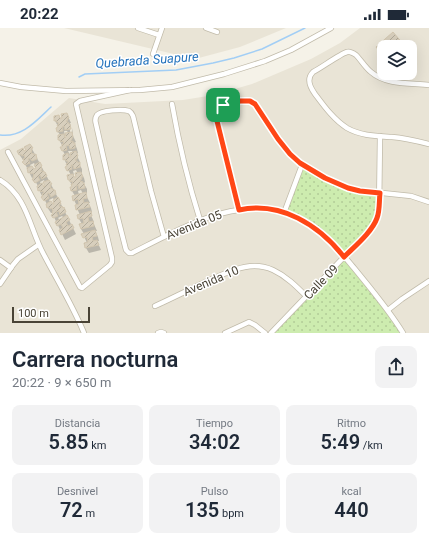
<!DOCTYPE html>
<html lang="es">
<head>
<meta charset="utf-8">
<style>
	:root { --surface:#fff; --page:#f2f2f3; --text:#1f2937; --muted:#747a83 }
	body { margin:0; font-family:Roboto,sans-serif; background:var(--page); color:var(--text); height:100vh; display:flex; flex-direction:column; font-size:15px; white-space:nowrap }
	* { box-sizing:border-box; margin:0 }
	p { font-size:13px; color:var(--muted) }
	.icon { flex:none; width:22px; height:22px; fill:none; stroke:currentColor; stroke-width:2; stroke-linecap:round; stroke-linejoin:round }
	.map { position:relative; height:305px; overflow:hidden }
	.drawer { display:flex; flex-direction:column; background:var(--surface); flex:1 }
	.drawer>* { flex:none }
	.controls { position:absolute; left:377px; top:12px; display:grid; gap:8px }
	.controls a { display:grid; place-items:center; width:40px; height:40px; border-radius:8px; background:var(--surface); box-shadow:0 4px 16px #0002; font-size:20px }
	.scale { position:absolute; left:12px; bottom:10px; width:78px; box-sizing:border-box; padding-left:4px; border:2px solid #494336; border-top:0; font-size:11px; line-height:14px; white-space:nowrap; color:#494336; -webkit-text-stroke:3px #fff; paint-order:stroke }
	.pin { position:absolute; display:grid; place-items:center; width:34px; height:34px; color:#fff; margin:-17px; border-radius:8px; box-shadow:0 2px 6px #0006 }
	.round { display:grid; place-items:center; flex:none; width:42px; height:42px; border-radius:8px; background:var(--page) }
	.headline { display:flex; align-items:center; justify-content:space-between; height:68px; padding:0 12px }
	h1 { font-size:22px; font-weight:600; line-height:30px }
	.metrics { display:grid; grid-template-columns:repeat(3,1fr); gap:6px; height:68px; padding:4px 12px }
	.metrics div { display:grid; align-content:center; border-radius:8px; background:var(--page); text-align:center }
	.metrics b { font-size:20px; font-weight:600 }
	.metrics small { font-size:11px; font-weight:400 }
	.metrics p { font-size:11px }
	.status { display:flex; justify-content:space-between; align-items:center; height:28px; padding:0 20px; background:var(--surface); direction:ltr }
	.status svg { height:11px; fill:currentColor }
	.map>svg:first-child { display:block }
	.residential { fill:#e9e4d6; fill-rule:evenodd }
	.grass { fill:url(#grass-dots) }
	.shadow { fill:#0003; fill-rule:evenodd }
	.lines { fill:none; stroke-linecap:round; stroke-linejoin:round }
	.stream { stroke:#a2cef5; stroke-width:1.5 }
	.building { fill:url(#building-hatch); stroke:#d3c7b0 }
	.minor-casing { stroke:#c1bbaa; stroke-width:6 }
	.minor { stroke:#fff; stroke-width:4.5 }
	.route-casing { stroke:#fff; stroke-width:8 }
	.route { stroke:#ff4616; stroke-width:5 }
	.labels { text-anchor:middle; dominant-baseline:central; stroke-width:3; stroke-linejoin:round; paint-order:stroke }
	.street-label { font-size:12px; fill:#494336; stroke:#fff }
	.water-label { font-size:13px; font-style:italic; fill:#2875bd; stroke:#fff }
</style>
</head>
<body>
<div class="status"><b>20:22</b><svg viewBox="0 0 49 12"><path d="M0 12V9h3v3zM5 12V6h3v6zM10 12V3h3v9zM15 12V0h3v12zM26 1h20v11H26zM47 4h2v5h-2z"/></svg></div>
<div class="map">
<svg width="429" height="305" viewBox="0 0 429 305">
	<defs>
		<pattern id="grass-dots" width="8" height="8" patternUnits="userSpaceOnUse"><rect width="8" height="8" fill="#cdecaf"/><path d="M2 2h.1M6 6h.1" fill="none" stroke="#b2cc97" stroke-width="1.8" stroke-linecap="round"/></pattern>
		<pattern id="building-hatch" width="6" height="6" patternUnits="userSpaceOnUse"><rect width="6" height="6" fill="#d8cfbd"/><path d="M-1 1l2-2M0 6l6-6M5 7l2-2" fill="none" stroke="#b1aa9a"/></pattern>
	</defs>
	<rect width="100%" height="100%" fill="#f5f2e8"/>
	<g class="residential">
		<polygon points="64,0 286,0 240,19 195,31"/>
		<path d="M360 0H429V305H0V122L21 111 69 70 105 76 183 72 214 67 252 56 311 31 340 15ZM384 19H410V45H384Z"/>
	</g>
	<polygon class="grass" points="302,137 340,157 380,165 377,189 345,229 403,305 271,305 344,229 322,205 284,185"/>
	<g class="shadow">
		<path d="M67 86 71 95H70L71 99H70V106H72V100L73 106H72L76 114 74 115 75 116 77 121 78 125 76 126 80 134H79V136L82 141V145H81L84 150 85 154 84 155V156L87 161V165L85 166 88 171 90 175H88L91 180 92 184 90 185 94 194H93L97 203H95L98 209 99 213H97L101 222 89 225 86 220 87 215 83 206H84L81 201 82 196 79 191 78 187H80L76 178H77L74 172 75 168 72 163V160L73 159 69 152 71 147 68 142V139L64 131 65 127 63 123 62 117 59 112 61 108 58 104 59 100 55 93 59 88 61 91ZM64 103H67L69 106 68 110H65L64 108H65ZM68 123H72L73 125 72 129 70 130 69 128 70 127ZM76 142 78 146 77 150H75L73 147H74L73 143ZM81 162 83 166 79 167 78 163Z"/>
		<path d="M30 117 54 162 76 206 65 212 53 187 54 186 53 185H51L47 179 48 178 43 169 44 167 42 168 39 162 38 158 34 151V149L32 150 24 134 25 131 23 132 19 126 24 124ZM34 135 37 140 34 142 30 137ZM44 152 46 158 43 160 40 154ZM53 170 56 176 53 178 49 172ZM62 188 64 190 60 192 58 190Z"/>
	</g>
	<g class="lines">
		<g class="stream">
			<polyline points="79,49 85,46 176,42 213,35 234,30 262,21 305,0"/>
			<path d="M0 107C22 110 36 93 51 79"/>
		</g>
	</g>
	<g class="building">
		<polygon points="393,4 404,17 402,19 384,19 384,29 376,19"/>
		<polygon points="67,85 69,90 67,90 68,92 66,93 67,94 68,94 69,96 70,96 71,101 65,102 64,98 62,99 63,103 57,104 56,100 58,99 57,97 59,97 58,94 56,94 56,92 54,93 54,88 59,87 60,90 62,90 61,86"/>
		<polygon points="72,104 73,109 72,109 72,111 71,112 71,114 73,113 73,115 75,115 75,120 70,121 69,117 66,118 67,122 62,123 60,119 62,119 62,116 64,116 63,113 61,114 60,112 58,112 58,107 64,106 65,110 66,109 65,105"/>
		<polygon points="30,116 33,120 31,121 32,123 31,124 32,126 33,125 34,127 36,126 37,131 32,133 30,130 28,131 30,135 25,137 22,134 24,133 23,131 25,130 24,127 22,128 21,126 19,127 17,123 23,120 24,123 26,122 24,119"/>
		<polygon points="76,123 78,128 77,129 77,131 75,131 76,133 77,133 78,135 80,134 80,139 74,141 73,137 71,137 72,141 67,143 65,139 67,138 66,136 68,135 68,133 66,133 65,131 63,132 63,127 68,125 69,129 71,129 70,125"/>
		<polygon points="40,134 42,138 41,139 42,141 41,142 41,143 43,143 44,144 45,144 47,148 42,151 40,147 38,149 40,152 35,155 32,151 34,150 33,148 34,147 33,145 31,146 30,144 28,145 27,140 32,138 34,141 36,140 34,137"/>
		<polygon points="81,144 83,149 81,149 82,151 80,152 81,154 82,153 83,155 84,155 85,160 79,161 78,157 76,158 77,162 71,163 70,159 72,159 71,156 73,156 72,153 70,154 70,152 68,152 67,147 73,146 74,149 76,149 75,145"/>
		<polygon points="49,152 52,156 50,157 51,159 50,159 51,161 52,160 53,162 55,162 56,166 51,169 49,165 47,166 49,170 44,173 41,169 43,168 42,166 44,165 43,163 41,164 40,162 38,163 37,158 42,155 44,159 45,158 43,154"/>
		<polygon points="86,164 87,170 83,171 84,175 88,174 90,179 76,182 75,177 79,176 78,171 73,173 72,168"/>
		<polygon points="58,169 61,174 60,174 61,176 59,177 60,179 62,178 63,180 64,179 66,184 60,187 59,183 56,184 58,188 53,190 51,187 53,186 52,184 53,183 52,180 50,181 49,179 47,180 46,176 51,173 53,176 54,176 53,172"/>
		<polygon points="91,183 92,188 88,189 89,194 93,193 94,198 81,201 79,196 84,195 83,190 78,191 77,187"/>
		<polygon points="67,187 70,192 66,194 68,198 72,196 74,200 61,207 59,202 63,200 61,196 57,198 55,194"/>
		<polygon points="95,202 97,208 92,209 93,213 97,212 99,217 85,220 84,215 88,214 87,209 83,210 81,206"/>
	</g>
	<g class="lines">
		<g class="minor-casing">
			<g id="minor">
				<polyline points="138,0 159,7"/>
				<polyline points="206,0 217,4"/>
				<polyline points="153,26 162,0"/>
				<polyline points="0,55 21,59 66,63 140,62 172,59 224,46 265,33 291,22 331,0"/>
				<path d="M429 57C409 55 386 57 371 44 365 39 361 32 356 27 353 25 350 23 347 24 340 26 321 40 313 44 306 51 310 59 315 66 324 78 334 92 347 100 361 108 377 108 392 109 405 110 417 113 429 116"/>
				<path d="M172 76C179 116 188 154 200 192"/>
				<polyline points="8,124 80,259 82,260 110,237 112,234 112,230 76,76 80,73 130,62"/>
				<path d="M0 152C27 168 30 201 43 225 57 252 73 278 84 305"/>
				<polyline points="239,181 218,97 217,85 220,78 230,75 248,73 255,76 283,118 295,131 307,140 334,154 354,162 411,168 429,174"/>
				<polyline points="284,185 302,137"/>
				<path d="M164 209 151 163 133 88C132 86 131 84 129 83 123 81 101 82 97 87 95 90 95 93 96 96L110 159 126 222 129 225H132C190 196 255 156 316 200 331 211 342 226 354 240 371 261 389 282 403 305"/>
				<polyline points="0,232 11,240"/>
				<polyline points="0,256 13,237 18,231 38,217"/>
				<path d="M155 278C175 269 194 259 214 250 224 246 234 241 245 239 255 237 264 238 273 242 286 248 296 258 306 268"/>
				<polyline points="388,282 402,271 429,253"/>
				<polyline points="158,305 161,304 164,305"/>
				<polyline points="225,305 249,294 255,297 265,305"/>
				<polyline points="271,305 366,206 376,193 379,184 380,108"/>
			</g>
		</g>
		<use href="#minor" class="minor"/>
	</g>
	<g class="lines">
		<g class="route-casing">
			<path id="route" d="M240 73H250L255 76 278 111 290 126 300 135 325 150 348 160 360 163 380 165C379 173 380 182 377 190 372 204 355 218 344 229 319 197 281 173 239 182L216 89 217 82 220 78Z"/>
		</g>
		<use href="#route" class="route"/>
	</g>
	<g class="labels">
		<g class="street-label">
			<text transform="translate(194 197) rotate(-22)">Avenida 05</text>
			<text transform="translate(211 253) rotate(-23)">Avenida 10</text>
			<text transform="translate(321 254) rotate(-46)">Calle 09</text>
		</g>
		<g class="water-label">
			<text transform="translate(147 32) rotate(-4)">Quebrada Suapure</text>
		</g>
	</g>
</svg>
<div class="controls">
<a><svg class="icon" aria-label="layers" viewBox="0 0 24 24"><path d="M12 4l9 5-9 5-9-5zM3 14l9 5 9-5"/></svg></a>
</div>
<div class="scale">100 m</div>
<div class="pin" style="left:223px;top:77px;background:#1e9e55"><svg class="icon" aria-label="arrive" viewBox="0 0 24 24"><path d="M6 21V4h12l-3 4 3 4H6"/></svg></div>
</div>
<section class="drawer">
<div class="headline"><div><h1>Carrera nocturna</h1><p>20:22 · 9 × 650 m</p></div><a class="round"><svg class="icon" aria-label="share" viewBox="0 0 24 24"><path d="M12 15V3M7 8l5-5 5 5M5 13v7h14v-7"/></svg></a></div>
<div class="metrics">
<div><p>Distancia</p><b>5.85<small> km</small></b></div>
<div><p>Tiempo</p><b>34:02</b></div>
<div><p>Ritmo</p><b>5:49<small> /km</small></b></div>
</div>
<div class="metrics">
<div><p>Desnivel</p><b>72<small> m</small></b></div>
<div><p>Pulso</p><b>135<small> bpm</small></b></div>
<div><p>kcal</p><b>440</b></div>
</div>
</section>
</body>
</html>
